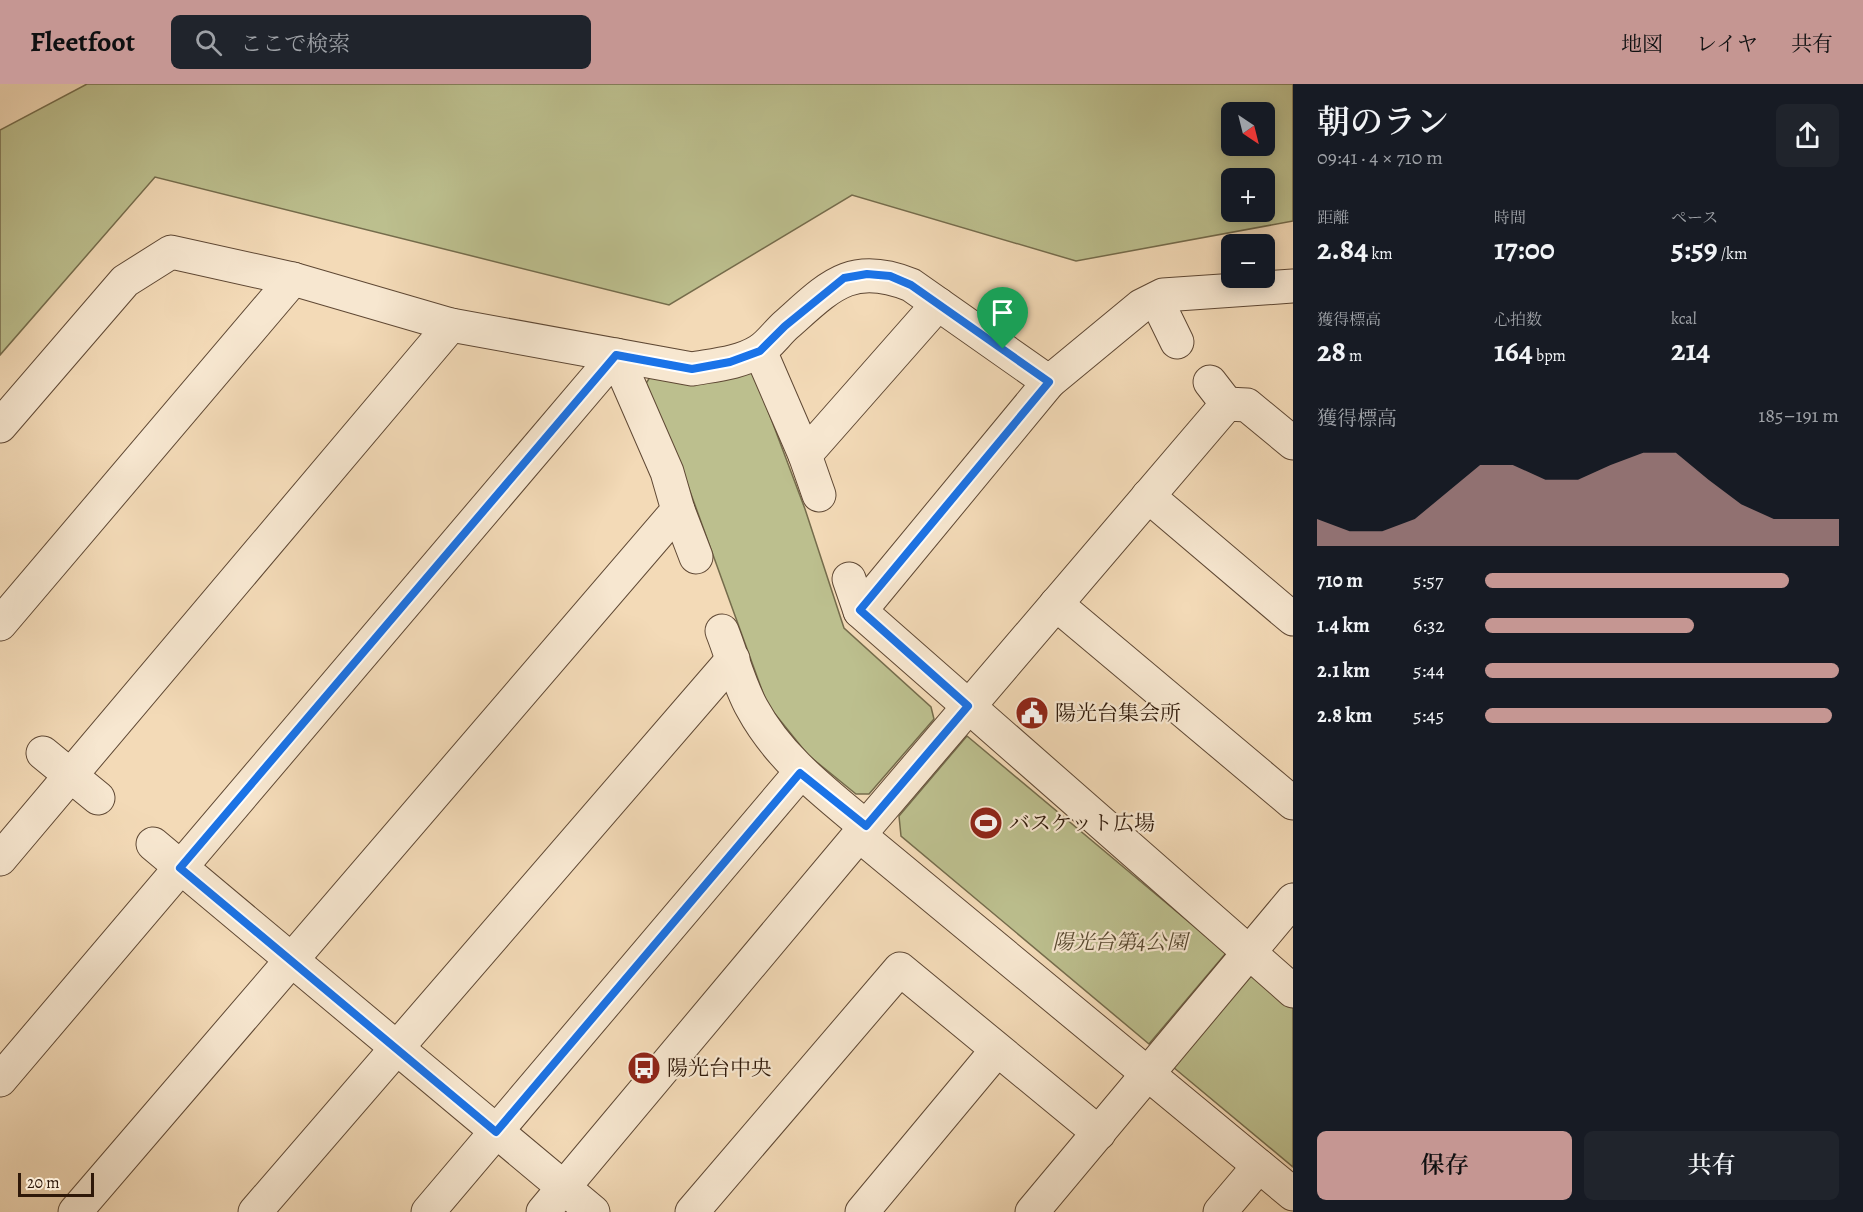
<!DOCTYPE html>
<html lang="ja">
<head>
<meta charset="utf-8">
<style>
	:root { --surface:#171b24; --page:#20242c; --text:#f1f3f6; --muted:#9ea1a6; --accent:#c59692 }
	body { margin:0; font-family:Alegreya,"Noto Serif JP",serif; background:var(--page); color:var(--text); height:100vh; display:flex; flex-direction:column; font-size:22px; white-space:nowrap }
	* { box-sizing:border-box; margin:0 }
	p { font-size:20px; color:var(--muted) }
	.icon { flex:none; width:33px; height:33px; fill:none; stroke:currentColor; stroke-width:2; stroke-linecap:round; stroke-linejoin:round }
	.map { position:relative; flex:1; overflow:hidden }
	.panel { display:flex; flex-direction:column; background:var(--surface); width:570px }
	.panel>* { flex:none }
	.needle { width:39px; rotate:145deg }
	.tools { position:absolute; left:1221px; top:18px; display:grid; gap:12px }
	.tools a { display:grid; place-items:center; width:54px; height:54px; border-radius:9px; background:var(--surface); box-shadow:0 3px 15px #0003; font-size:30px }
	.scale { position:absolute; left:18px; bottom:15px; width:76px; box-sizing:border-box; padding-left:6px; border:3px solid #2e1809; border-top:0; font-size:16px; line-height:21px; white-space:nowrap; color:#2e1809; -webkit-text-stroke:4px #f7e7d0; paint-order:stroke }
	.pin { position:absolute; display:grid; place-items:center; width:51px; height:51px; color:#fff; margin:-62px -26px; border-radius:50% 50% 50% 0; rotate:-45deg; box-shadow:0 0 6px #0007 }
	.pin .icon { rotate:45deg }
	.round { display:grid; place-items:center; flex:none; width:63px; height:63px; border-radius:9px; background:var(--page) }
	.headline { display:flex; align-items:center; justify-content:space-between; height:102px; padding:0 24px }
	h1 { font-size:33px; font-weight:600; line-height:45px }
	.stats { display:grid; grid-template-columns:repeat(3,1fr); gap:9px; height:102px; padding:6px 24px }
	.stats div { display:grid; align-content:center }
	.stats b { font-size:30px; font-weight:600 }
	.stats small { font-size:16px; font-weight:400 }
	.stats p { font-size:16px }
	.chart { height:168px; padding:12px 24px }
	.chart p { display:flex; justify-content:space-between }
	.chart svg { width:100%; height:108px; margin-top:6px; fill:var(--accent); opacity:.7 }
	.action { display:flex; gap:12px; margin-top:auto; padding:12px 24px }
	.action a { flex:1; height:69px; border-radius:9px; background:var(--accent); color:#111; font-size:24px; font-weight:600; line-height:69px; text-align:center }
	.action a+a { background:var(--page); color:var(--text) }
	ul { padding:0 24px; list-style:none; font-size:20px }
	li { display:grid; grid-template-columns:96px 72px 1fr; align-items:center; height:45px }
	li i { height:15px; border-radius:8px; background:var(--accent) }
	header { display:flex; align-items:center; gap:36px; box-sizing:border-box; height:84px; padding:0 30px; background:var(--accent); color:#111 }
	header strong { font-size:28px }
	nav { display:flex; gap:33px; margin-inline-start:auto; font-size:21px }
	.search { width:420px; height:54px; background:var(--page); display:flex; align-items:center; gap:15px; box-sizing:border-box; padding:0 21px; border-radius:9px; color:var(--muted); font-size:22px }
	main { display:flex; flex:1; min-height:0 }
	.map>svg:first-child { display:block }
	.green { fill:#bcbf8e; stroke:#756c4c; stroke-width:1.5; fill-rule:evenodd }
	.lines { fill:none; stroke-linecap:round; stroke-linejoin:round }
	.minor-casing { stroke:#5f4834; stroke-width:35 }
	.minor { stroke:#f7e7d0; stroke-width:33 }
	.route-casing { stroke:#fff; stroke-width:12 }
	.route { stroke:#1a73e8; stroke-width:8 }
	.labels { text-anchor:middle; dominant-baseline:central; stroke-width:4.5; stroke-linejoin:round; paint-order:stroke }
	.poi-label { font-size:21px; fill:#2e1809; stroke:#f7e7d0; text-anchor:start }
	.park-label { font-size:21px; font-style:italic; fill:#594a31; stroke:#f7e7d0 }
</style>
</head>
<body>
<header>
<strong>Fleetfoot</strong>
<div class="search"><svg class="icon" aria-label="search" viewBox="0 0 24 24"><circle cx="10" cy="10" r="6"/><path d="M15 15l6 6"/></svg>ここで検索</div>
<nav><a>地図</a><a>レイヤ</a><a>共有</a></nav>
</header>
<main>
<div class="map">
<svg width="1293" height="1128" viewBox="0 0 1293 1128">
	<rect width="100%" height="100%" fill="#f3dab7"/>
	<filter id="stains"><feTurbulence type="fractalNoise" baseFrequency=".00333" numOctaves="4"/><feColorMatrix values="0 0 0 0 .2 0 0 0 0 .09 0 0 0 0 .02 0 0 0 .5 -.17"/></filter>
	<radialGradient id="worn" r=".72"><stop offset=".6" stop-color="#630" stop-opacity="0"/><stop offset="1" stop-color="#630" stop-opacity=".3"/></radialGradient>
	<g class="green">
		<path d="M87 0H1293V137L1076 177 852 111 669 221 155 93 0 271V46ZM1264 28V62H1232V28ZM1264 94V128H1232V94Z"/>
		<polygon points="752,284 805,425 844,544 931,623 934,635 869,710 856,710 808,671 767,620 683,388 645,301 650,293"/>
		<polygon points="967,652 1226,869 1149,960 901,752 899,732"/>
		<polygon points="1252,888 1293,922 1293,1083 1173,983"/>
	</g>
	<g class="lines">
		<g class="minor-casing">
			<g id="minor">
				<polyline points="1156,215 1177,258"/>
				<polyline points="760,267 805,371 938,220"/>
				<polyline points="1049,298 860,527 1293,907"/>
				<polyline points="1210,298 1227,320"/>
				<path d="M0 342 125 197 171 168 293 195 451 241 692 285C714 281 740 279 759 267 769 261 777 249 786 241 830 202 851 177 911 201L1049 298 1141 222 1163 211 1293 202"/>
				<polyline points="805,371 819,411"/>
				<polyline points="1148,412 1293,535"/>
				<polyline points="678,426 696,473"/>
				<polyline points="849,495 860,527"/>
				<polyline points="1056,520 1293,719"/>
				<polyline points="0,540 293,195"/>
				<path d="M722 547C732 572 739 601 752 624 779 674 823 707 866 743"/>
				<polyline points="43,669 98,714"/>
				<polyline points="859,751 1227,320 1247,321 1293,359"/>
				<polyline points="153,760 593,1128"/>
				<polyline points="0,775 451,241"/>
				<polyline points="0,996 616,271 667,388 678,426 75,1128"/>
				<polyline points="255,1128 733,575"/>
				<polyline points="428,1128 800,689"/>
				<polyline points="543,1128 859,751 1293,1110"/>
				<polyline points="692,1128 900,885 1099,1049"/>
				<polyline points="862,1128 997,966"/>
				<polyline points="1032,1128 1293,816"/>
				<polyline points="1220,1128 1259,1082"/>
			</g>
		</g>
		<use href="#minor" class="minor"/>
	</g>
	<g class="lines">
		<g class="route-casing">
			<polygon id="route" points="867,190 890,192 911,201 1049,298 860,526 968,622 866,742 800,689 496,1048 180,784 616,271 692,285 730,278 760,267 785,242 844,194"/>
		</g>
		<use href="#route" class="route"/>
	</g>
	<defs>
		<g id="civic-disc" transform="scale(1.725)"><circle r="9.5" fill="#8f2418" stroke="#f7e7d0"/><path d="M-.6-6.5H3V-4.5H.6V-3L4-1V1h2V6H-6V1h2V-1L-.6-3ZM-1.2 2.5V6h2.4V2.5Z" fill="#fff"/></g>
		<g id="stadium-disc" transform="scale(1.725)"><circle r="9.5" fill="#8f2418" stroke="#f7e7d0"/><path d="M0-5a6.5 5 0 1 0 0 10a6.5 5 0 1 0 0-10ZM-3.5-1.8h7v3.6h-7Z" fill="#fff"/></g>
		<g id="bus-disc" transform="scale(1.725)"><circle r="9.5" fill="#8f2418" stroke="#f7e7d0"/><path d="M-5-6H5V4H4V6H2V4H-2V6H-4V4H-5ZM-3.5-4V0h7V-4ZM-3.5 1.2v1.5H-2V1.2ZM2 1.2v1.5H3.5V1.2Z" fill="#fff"/></g>
	</defs>
	<g fill-rule="evenodd">
		<use href="#civic-disc" x="1032" y="629"/>
		<use href="#stadium-disc" x="986" y="739"/>
		<use href="#bus-disc" x="644" y="984"/>
	</g>
	<g class="labels">
		<g class="poi-label">
			<text x="1055" y="629">陽光台集会所</text>
			<text x="1009" y="739">バスケット広場</text>
			<text x="667" y="984">陽光台中央</text>
		</g>
		<g class="park-label">
			<text x="1120" y="858">陽光台第4公園</text>
		</g>
	</g>
	<rect width="100%" height="100%" filter="url(#stains)"/>
	<rect width="100%" height="100%" fill="url(#worn)"/>
</svg>
<div class="tools">
<a><svg class="needle" viewBox="-14 -14 28 28"><path d="M0-13l5 13h-10z" fill="#e53935"/><path d="M0 13l5-13h-10z" fill="#9ea1a6"/></svg></a>
<a>+</a>
<a>−</a>
</div>
<div class="scale">20 m</div>
<div class="pin" style="left:1003px;top:265px;background:#1e9e55"><svg class="icon" aria-label="arrive" viewBox="0 0 24 24"><path d="M6 21V4h12l-3 4 3 4H6"/></svg></div>
</div>
<section class="panel">
<div class="headline"><div><h1>朝のラン</h1><p>09:41 · 4 × 710 m</p></div><a class="round"><svg class="icon" aria-label="share" viewBox="0 0 24 24"><path d="M12 15V3M7 8l5-5 5 5M5 13v7h14v-7"/></svg></a></div>
<div class="stats">
<div><p>距離</p><b>2.84<small> km</small></b></div>
<div><p>時間</p><b>17:00</b></div>
<div><p>ペース</p><b>5:59<small> /km</small></b></div>
</div>
<div class="stats">
<div><p>獲得標高</p><b>28<small> m</small></b></div>
<div><p>心拍数</p><b>164<small> bpm</small></b></div>
<div><p>kcal</p><b>214</b></div>
</div>
<div class="chart"><p><span>獲得標高</span>185–191 m</p>
<svg viewBox="0 0 160 44" preserveAspectRatio="none"><path d="M0 44V33L10 38L20 38L30 33L40 22L50 11L60 11L70 17L80 17L90 11L100 6L110 6L120 17L130 27L140 33L150 33L160 33V44z"/></svg>
</div>
<ul>
<li><b>710 m</b>5:57<i style="width:86%"></i></li>
<li><b>1.4 km</b>6:32<i style="width:59%"></i></li>
<li><b>2.1 km</b>5:44<i style="width:100%"></i></li>
<li><b>2.8 km</b>5:45<i style="width:98%"></i></li>
</ul>
<div class="action"><a>保存</a><a>共有</a></div>
</section>
</main>
</body>
</html>
